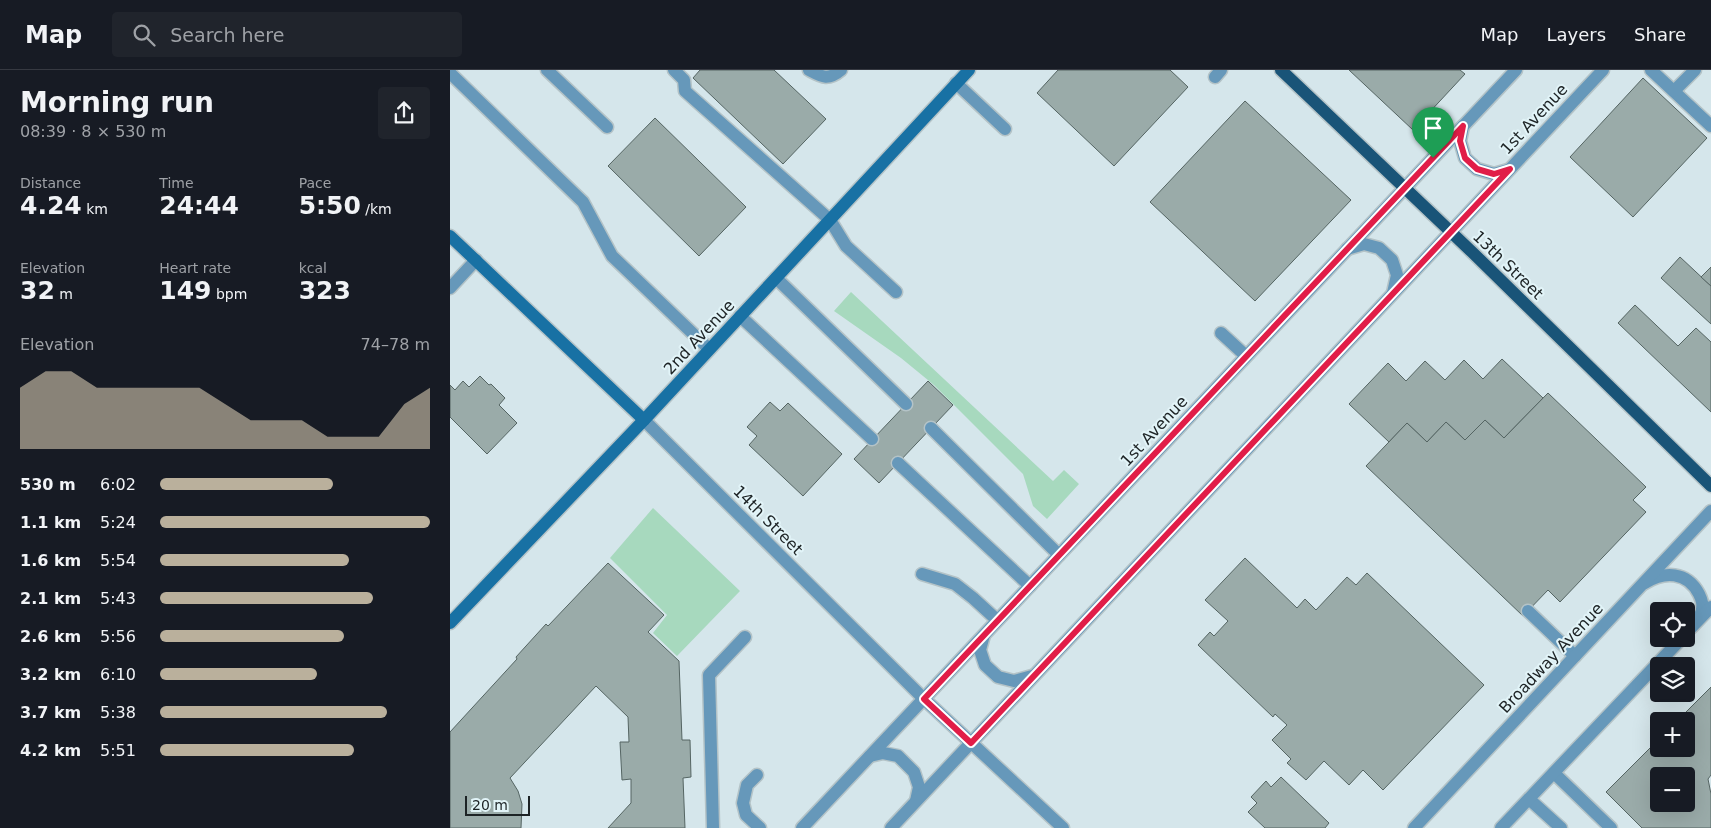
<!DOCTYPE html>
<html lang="en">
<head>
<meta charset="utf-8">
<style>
	:root { --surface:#171b24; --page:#20242c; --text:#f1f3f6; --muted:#9ea1a6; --line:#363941; --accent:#bab09c }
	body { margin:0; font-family:"DejaVu Sans",sans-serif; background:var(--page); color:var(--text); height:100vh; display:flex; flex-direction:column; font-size:19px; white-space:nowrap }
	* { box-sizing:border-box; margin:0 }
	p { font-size:16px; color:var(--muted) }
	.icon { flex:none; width:28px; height:28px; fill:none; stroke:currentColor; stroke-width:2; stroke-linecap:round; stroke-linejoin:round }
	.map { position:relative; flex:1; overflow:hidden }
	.details { display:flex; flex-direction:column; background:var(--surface); width:450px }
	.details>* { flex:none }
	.controls { position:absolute; left:1200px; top:532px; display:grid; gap:10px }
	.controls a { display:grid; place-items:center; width:45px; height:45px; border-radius:5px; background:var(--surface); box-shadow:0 5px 20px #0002; font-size:25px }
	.scale { position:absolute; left:15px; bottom:12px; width:65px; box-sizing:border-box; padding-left:5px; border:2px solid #1d2325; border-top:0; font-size:14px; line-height:18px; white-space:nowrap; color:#1d2325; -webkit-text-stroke:4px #e2f4f8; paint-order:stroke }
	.pin { position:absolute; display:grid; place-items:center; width:42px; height:42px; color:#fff; margin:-51px -21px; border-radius:50% 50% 50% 0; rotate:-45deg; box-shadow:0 0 5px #0007 }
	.pin .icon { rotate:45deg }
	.round { display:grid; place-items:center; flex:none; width:52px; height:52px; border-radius:5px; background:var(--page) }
	.headline { display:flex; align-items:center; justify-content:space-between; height:85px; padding:0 20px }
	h1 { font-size:28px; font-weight:600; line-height:38px }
	.stats { display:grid; grid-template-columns:repeat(3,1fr); gap:8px; height:85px; padding:5px 20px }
	.stats div { display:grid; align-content:center }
	.stats b { font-size:25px; font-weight:600 }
	.stats small { font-size:14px; font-weight:400 }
	.stats p { font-size:14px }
	.chart { height:140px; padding:10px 20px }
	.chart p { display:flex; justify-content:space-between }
	.chart svg { width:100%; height:90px; margin-top:5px; fill:var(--accent); opacity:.7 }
	ul { padding:0 20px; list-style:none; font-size:16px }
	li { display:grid; grid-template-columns:80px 60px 1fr; align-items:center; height:38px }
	li i { height:12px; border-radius:6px; background:var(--accent) }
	header { display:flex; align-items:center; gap:30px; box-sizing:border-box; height:70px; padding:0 25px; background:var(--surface); border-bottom:1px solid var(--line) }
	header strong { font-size:24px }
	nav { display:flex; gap:28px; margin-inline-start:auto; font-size:18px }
	.search { width:350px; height:45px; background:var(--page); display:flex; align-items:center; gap:12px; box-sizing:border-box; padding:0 18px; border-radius:5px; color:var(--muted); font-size:19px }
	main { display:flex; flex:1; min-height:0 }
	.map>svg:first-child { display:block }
	.green { fill:#a7d9be }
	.building { fill:#9aaba9; stroke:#556563; fill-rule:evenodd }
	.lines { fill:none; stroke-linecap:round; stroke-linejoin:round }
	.service-casing { stroke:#b4c3c7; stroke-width:15 }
	.minor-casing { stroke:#b4c3c7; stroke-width:15 }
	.secondary-casing { stroke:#b4c3c7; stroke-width:15 }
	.primary-casing { stroke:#b4c3c7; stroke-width:15 }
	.service { stroke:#6698ba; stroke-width:12 }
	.minor { stroke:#6698ba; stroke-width:12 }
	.secondary { stroke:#1871a4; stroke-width:12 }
	.primary { stroke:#195478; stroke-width:12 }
	.route-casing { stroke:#fff; stroke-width:10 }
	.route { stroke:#e11d48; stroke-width:6 }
	.labels { text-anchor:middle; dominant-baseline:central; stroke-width:4; stroke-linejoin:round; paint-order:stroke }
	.street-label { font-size:16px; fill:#1d2325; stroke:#e2f4f8 }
</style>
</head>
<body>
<header>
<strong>Map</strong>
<div class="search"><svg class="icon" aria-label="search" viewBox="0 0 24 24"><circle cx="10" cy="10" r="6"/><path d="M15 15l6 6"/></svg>Search here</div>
<nav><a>Map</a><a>Layers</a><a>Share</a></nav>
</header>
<main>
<section class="details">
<div class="headline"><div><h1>Morning run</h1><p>08:39 · 8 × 530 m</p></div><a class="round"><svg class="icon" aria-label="share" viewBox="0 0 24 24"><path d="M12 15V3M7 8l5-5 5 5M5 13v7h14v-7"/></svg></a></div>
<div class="stats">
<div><p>Distance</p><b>4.24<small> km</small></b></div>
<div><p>Time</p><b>24:44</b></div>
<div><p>Pace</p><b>5:50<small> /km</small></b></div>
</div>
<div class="stats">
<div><p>Elevation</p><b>32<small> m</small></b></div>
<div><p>Heart rate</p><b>149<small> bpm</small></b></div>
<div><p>kcal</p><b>323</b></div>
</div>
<div class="chart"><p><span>Elevation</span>74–78 m</p>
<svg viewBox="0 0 160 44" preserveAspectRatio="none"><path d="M0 44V14L10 6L20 6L30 14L40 14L50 14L60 14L70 14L80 22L90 30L100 30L110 30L120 38L130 38L140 38L150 22L160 14V44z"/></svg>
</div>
<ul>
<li><b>530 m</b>6:02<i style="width:64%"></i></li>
<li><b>1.1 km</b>5:24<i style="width:100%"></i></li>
<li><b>1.6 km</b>5:54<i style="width:70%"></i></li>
<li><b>2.1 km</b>5:43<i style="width:79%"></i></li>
<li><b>2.6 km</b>5:56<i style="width:68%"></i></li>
<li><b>3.2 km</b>6:10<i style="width:58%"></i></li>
<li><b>3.7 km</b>5:38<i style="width:84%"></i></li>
<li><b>4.2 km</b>5:51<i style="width:72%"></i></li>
</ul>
</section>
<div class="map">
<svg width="1261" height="758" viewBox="0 0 1261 758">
	<rect width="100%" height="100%" fill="#d5e6eb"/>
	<g class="green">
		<polygon points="401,222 603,411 614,400 629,414 597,449 583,436 573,404 484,315 451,288 384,241"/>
		<polygon points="203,438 290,521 227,586 203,563 217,545 160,488"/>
	</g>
	<g class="building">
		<polygon points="250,0 324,0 376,49 333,94 243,8"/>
		<polygon points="608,0 720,0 738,17 664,96 587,23"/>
		<polygon points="899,0 1010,0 1015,4 963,60"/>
		<polygon points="1193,8 1257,68 1183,147 1120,87"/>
		<polygon points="795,31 901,130 805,231 700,132"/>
		<polygon points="205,48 296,137 249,186 158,96"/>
		<polygon points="1230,187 1261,216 1261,254 1211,208"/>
		<polygon points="1261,197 1261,216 1251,207"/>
		<polygon points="1185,235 1228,276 1246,258 1261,272 1261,342 1168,253"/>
		<polygon points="1052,289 1093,328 1054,368 1035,350 1015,370 996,352 977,372 957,353 939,372 899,334 938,293 956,311 975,291 995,310 1014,290 1033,309"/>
		<polygon points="30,306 39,315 41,314 55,328 49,335 67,353 37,384 0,347 0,315 5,320 13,311 19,317"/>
		<polygon points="478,311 503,335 429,413 404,389"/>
		<polygon points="1098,323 1196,417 1183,430 1196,442 1110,532 1098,520 1073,546 916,396 957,353 977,372 996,352 1015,370 1035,350 1054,368"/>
		<polygon points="320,332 330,341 338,333 392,384 353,426 299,375 307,366 297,357"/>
		<polygon points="795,488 847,538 855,529 866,540 897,507 906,515 917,503 1034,615 933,720 913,700 899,715 874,691 856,710 837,693 841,689 822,670 837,655 825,644 823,647 748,575 760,562 764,566 778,551 755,530"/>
		<polygon points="158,493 214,545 198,562 229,591 232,670 240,670 241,707 233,708 235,758 158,758 181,733 181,709 172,710 170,672 179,672 178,647 146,616 60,708 68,721 72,734 71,758 0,758 0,662 67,589 66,587 96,554 98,556"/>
		<path d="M1261 617V705L1258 709 1261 724V758H1192L1156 722 1209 669V679H1236V651H1227ZM1209 706H1236V734H1209Z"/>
		<polygon points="831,707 879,753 875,758 815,758 798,742 807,733 801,727 816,711 821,717"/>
	</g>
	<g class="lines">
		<g class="service-casing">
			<g id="service">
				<polyline points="97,0 157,57"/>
				<polyline points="224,0 234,10 235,21 380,150 396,176 446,222"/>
				<path d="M359 0C372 7 378 11 391 0"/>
				<polyline points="1201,0 1261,56"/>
				<polyline points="0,3 133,132 162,186 259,279"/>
				<polyline points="765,7 771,0"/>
				<polyline points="506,13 555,59"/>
				<polyline points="1224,21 1245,0"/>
				<polyline points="326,208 456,334"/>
				<polyline points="0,218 26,190"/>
				<polyline points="290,246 422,369"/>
				<polyline points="771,263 796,286"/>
				<polyline points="481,358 609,485"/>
				<polyline points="448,393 580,516"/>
				<polyline points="472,504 505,514 523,528 547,550"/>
				<path d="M1195 513C1214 501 1237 501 1249 524 1251 528 1253 535 1252 539 1252 543 1249 547 1247 550"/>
				<polyline points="1078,541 1125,586"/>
				<polyline points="1104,703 1161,758"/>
				<polyline points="307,705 297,715 293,733 296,745 310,758"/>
				<polyline points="1079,729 1111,758"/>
				<polyline points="263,758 259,605 295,567"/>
			</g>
		</g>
		<g class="minor-casing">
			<g id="minor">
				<polyline points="1013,56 1010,71 1015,88 1027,99 1044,104 1058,100"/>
				<polyline points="897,179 914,174 929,178 942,190 947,205 943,223"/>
				<polyline points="194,350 474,629 613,758"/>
				<polyline points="1236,563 1261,537"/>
				<polyline points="534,565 530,580 535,595 548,607 564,611 582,606"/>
				<polyline points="420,686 433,683 448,686 464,702 469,717 466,731"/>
				<polyline points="352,758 1066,0"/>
				<polyline points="441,758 1153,0"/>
				<polyline points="964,758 1261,441"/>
				<polyline points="1051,758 1231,569"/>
			</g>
		</g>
		<g class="secondary-casing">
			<g id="secondary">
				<polyline points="0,166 194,350"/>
				<polyline points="0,553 194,350 519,0"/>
			</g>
		</g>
		<g class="primary-casing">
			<polyline id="primary" points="831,0 1022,182 1261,416"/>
		</g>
		<use href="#service" class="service"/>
		<use href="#minor" class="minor"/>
		<use href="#secondary" class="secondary"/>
		<use href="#primary" class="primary"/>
	</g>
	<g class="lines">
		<g class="route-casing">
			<polygon id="route" points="1013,56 1010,71 1015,88 1027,99 1044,104 1060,99 521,673 474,629"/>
		</g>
		<use href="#route" class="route"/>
	</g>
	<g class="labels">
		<g class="street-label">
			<text transform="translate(1084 49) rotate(-47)">1st Avenue</text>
			<text transform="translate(1058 195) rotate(44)">13th Street</text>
			<text transform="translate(249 267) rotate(-47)">2nd Avenue</text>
			<text transform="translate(704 361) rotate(-47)">1st Avenue</text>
			<text transform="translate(318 450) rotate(45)">14th Street</text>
			<text transform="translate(1101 588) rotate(-47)">Broadway Avenue</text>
		</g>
	</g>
</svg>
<div class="controls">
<a><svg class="icon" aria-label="locate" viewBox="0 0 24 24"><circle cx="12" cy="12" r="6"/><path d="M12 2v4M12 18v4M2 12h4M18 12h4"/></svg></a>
<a><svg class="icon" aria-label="layers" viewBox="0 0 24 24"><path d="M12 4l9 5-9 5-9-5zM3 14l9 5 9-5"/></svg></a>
<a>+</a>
<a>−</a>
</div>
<div class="scale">20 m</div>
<div class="pin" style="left:983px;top:88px;background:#1e9e55"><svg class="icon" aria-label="arrive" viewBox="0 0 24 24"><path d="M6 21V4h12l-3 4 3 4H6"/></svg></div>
</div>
</main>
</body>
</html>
